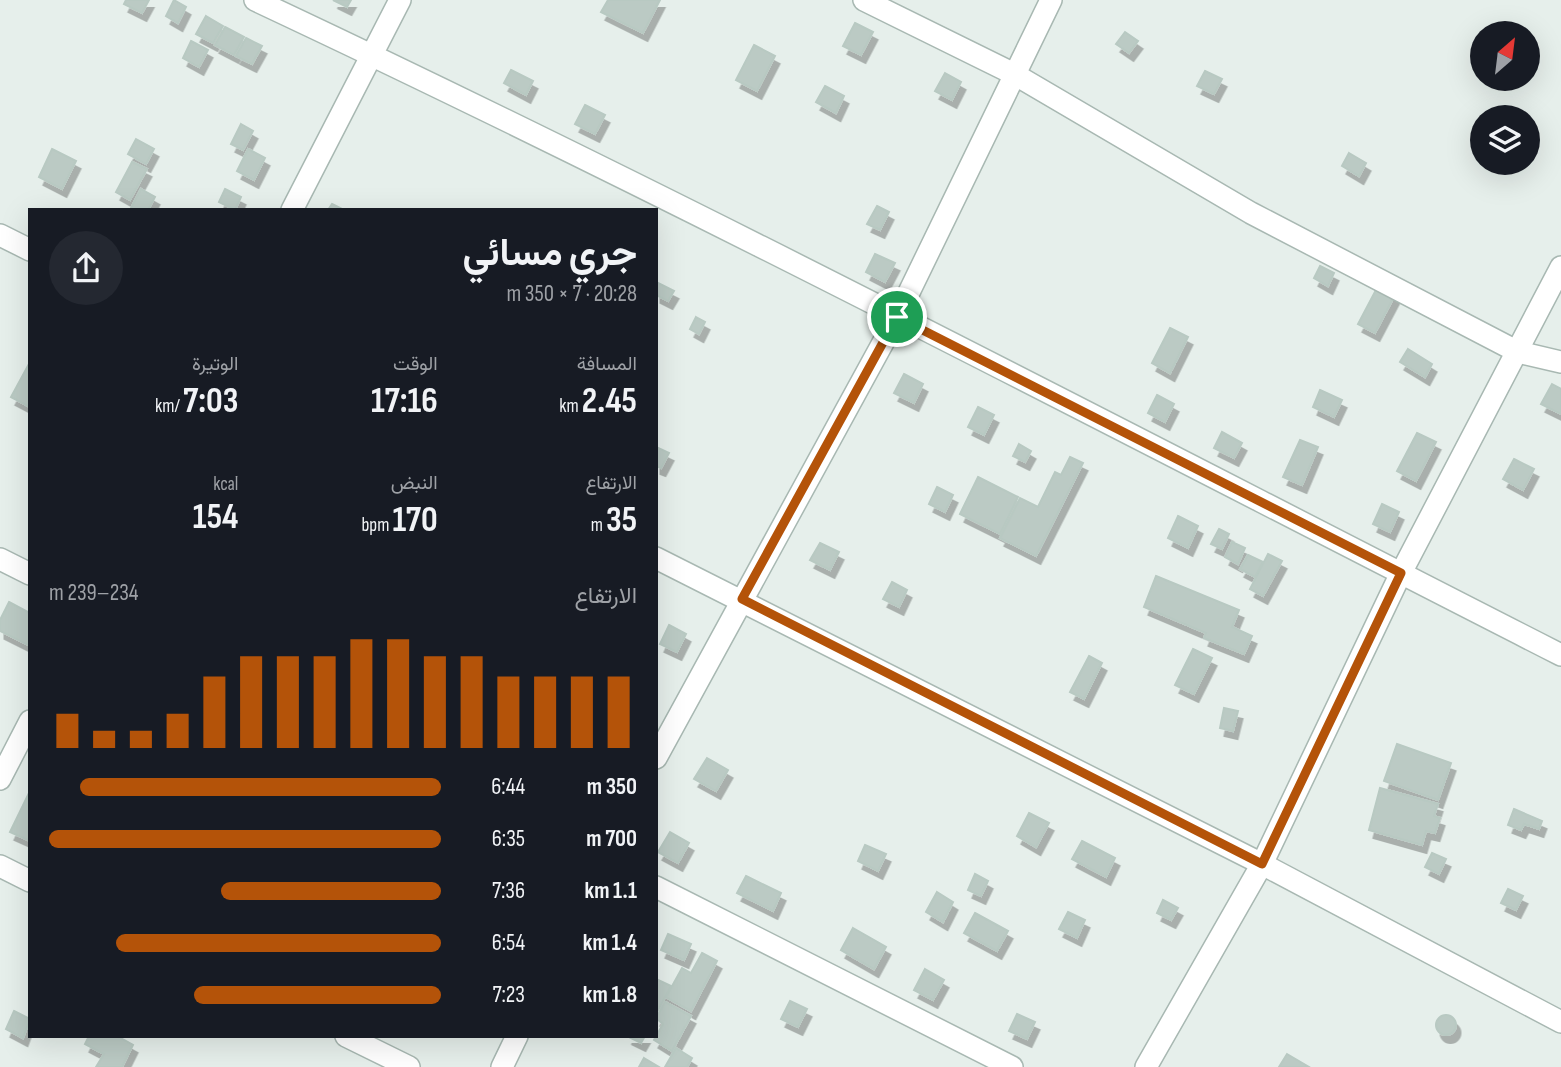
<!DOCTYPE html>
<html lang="ar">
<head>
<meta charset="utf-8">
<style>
	:root { --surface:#171b24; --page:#242831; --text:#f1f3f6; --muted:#9ea1a6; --accent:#b45309 }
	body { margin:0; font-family:"Sofia Sans Condensed",Vazirmatn,sans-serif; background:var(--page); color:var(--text); direction:rtl; height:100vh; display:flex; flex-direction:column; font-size:26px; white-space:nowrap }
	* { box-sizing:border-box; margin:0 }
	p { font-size:23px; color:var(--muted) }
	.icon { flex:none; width:38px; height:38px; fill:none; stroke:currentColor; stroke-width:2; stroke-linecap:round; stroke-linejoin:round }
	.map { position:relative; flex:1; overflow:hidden; direction:ltr }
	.drawer { position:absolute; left:28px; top:208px; width:630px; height:830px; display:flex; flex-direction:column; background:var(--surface); border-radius:0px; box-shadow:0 7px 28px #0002; direction:rtl }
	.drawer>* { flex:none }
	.needle { width:46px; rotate:28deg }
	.buttons { position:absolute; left:1470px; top:21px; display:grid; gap:14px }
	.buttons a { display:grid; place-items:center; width:70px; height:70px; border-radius:50%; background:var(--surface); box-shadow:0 7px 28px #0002; font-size:35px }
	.pin { position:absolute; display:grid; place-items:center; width:60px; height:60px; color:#fff; margin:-30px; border:4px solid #fff; border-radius:50%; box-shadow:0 2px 7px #0007 }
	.round { display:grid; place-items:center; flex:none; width:74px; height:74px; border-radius:37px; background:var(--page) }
	.overview { display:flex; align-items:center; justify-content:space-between; height:119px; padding:0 21px }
	h1 { font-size:38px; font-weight:700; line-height:52px }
	.stats { display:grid; grid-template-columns:repeat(3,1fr); gap:10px; height:119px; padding:7px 21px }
	.stats div { display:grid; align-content:center }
	.stats b { font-size:35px; font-weight:700 }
	.stats small { font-size:19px; font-weight:400 }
	.stats p { font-size:19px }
	.chart { height:196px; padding:14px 21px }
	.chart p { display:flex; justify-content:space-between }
	.chart svg { width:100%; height:126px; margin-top:7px; stroke:var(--accent); stroke-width:6 }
	ul { padding:0 21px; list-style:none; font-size:23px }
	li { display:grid; grid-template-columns:112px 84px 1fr; align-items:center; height:52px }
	li i { height:18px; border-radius:9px; background:var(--accent) }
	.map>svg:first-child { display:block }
	.building { fill:#bbcac4; stroke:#b8c9c2; stroke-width:2; filter:url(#shadow) }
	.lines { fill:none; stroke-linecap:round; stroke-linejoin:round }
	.street-casing { stroke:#a8b8b2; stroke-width:24 }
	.street { stroke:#fff; stroke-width:21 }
	.route-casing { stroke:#fff; stroke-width:14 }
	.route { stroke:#b45309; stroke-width:9 }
</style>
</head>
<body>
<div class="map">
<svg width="1561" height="1067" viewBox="0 0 1561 1067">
	<defs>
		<filter id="shadow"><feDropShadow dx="4.5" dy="8" stdDeviation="0" flood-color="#0004"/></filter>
	</defs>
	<rect width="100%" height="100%" fill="#e6efeb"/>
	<g class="building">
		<polygon points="126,0 149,0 142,13 124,4"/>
		<polygon points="174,0 186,7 178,23 166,16"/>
		<polygon points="333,0 351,0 347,7"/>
		<polygon points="608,0 660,0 643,33 601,12"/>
		<polygon points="206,16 223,26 213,43 196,34"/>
		<polygon points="855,23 873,32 861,55 843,46"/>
		<polygon points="225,27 244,37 234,55 215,45"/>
		<polygon points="1125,32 1138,41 1129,53 1116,44"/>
		<polygon points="246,38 262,46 252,64 236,56"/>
		<polygon points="191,41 208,50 199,67 183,58"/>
		<polygon points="754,45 775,56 757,91 736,80"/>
		<polygon points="511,70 533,81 526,95 504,83"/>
		<polygon points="1205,71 1222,79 1214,94 1197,86"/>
		<polygon points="945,73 961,82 952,100 935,91"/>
		<polygon points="825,86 844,96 836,113 816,102"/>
		<polygon points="585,105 605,115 595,134 575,124"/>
		<polygon points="241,124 253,131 243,150 231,144"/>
		<polygon points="136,139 154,149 146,164 128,154"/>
		<polygon points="52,149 76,161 62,189 39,177"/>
		<polygon points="248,149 265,158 254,180 237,171"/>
		<polygon points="1349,153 1366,163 1359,176 1342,166"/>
		<polygon points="132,162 147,169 130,200 116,192"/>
		<polygon points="141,189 155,197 148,210 130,210"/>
		<polygon points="225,189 241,197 235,210 219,202"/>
		<polygon points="332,204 344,210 328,210"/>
		<polygon points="877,206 889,212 880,230 867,224"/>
		<polygon points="875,254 895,263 885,282 866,272"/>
		<polygon points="1320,266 1334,273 1328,286 1314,278"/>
		<polygon points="656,282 674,291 668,301 656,295"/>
		<polygon points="1378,286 1395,295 1375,333 1358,324"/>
		<polygon points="696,317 705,322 699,334 690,329"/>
		<polygon points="1170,328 1188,337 1170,373 1152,363"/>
		<polygon points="1408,349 1432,364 1425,377 1400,362"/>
		<polygon points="30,362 30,407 11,397"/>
		<polygon points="904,374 923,384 914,403 894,393"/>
		<polygon points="1552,384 1561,389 1561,414 1541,404"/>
		<polygon points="1320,390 1342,400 1334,417 1313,407"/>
		<polygon points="1157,395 1174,404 1165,422 1148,413"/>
		<polygon points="978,407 994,415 984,435 968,427"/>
		<polygon points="1222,432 1242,443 1234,458 1214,448"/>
		<polygon points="1417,433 1436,442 1416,481 1397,471"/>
		<polygon points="1300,440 1318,447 1302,485 1283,477"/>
		<polygon points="1019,444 1031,451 1025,462 1013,456"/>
		<polygon points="656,447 669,453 661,468 656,466"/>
		<polygon points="1070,457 1083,463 1036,556 1000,538 1020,498 1038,507 1055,472 1061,475"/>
		<polygon points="1514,459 1534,469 1523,490 1503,479"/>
		<polygon points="978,477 1018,497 1000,534 960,514"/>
		<polygon points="937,487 953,495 945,512 929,504"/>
		<polygon points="1382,504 1399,512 1390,532 1373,524"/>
		<polygon points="1178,516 1198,526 1188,548 1168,538"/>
		<polygon points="1219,529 1229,534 1222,549 1211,544"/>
		<polygon points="1232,542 1245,548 1238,564 1225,557"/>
		<polygon points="820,543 839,552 830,570 810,560"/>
		<polygon points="1268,554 1282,561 1263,596 1250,589"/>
		<polygon points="1248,555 1263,562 1255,577 1240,569"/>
		<polygon points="1156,576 1239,610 1232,627 1252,636 1244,654 1204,638 1206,633 1144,607"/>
		<polygon points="892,582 907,590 899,607 883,599"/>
		<polygon points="9,602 30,613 30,646 0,631 0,620"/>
		<polygon points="669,625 686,634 677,652 660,644"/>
		<polygon points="1193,649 1212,658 1194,694 1175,685"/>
		<polygon points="1089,656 1102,663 1084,699 1070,692"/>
		<polygon points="1224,708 1238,711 1233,731 1220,728"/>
		<polygon points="1397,744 1451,763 1438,800 1384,781"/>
		<polygon points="707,758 728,770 716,791 694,779"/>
		<polygon points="1380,788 1438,804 1434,816 1440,818 1435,833 1426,831 1422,845 1369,830"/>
		<polygon points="29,793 30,794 30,841 10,832"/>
		<polygon points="1514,809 1542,821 1539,829 1524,824 1521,830 1508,825"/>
		<polygon points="1029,813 1049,823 1036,847 1017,836"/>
		<polygon points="670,832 689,843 678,863 658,852"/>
		<polygon points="1082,841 1115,858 1106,877 1072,859"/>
		<polygon points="865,845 886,854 878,871 858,861"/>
		<polygon points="1432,853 1446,859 1439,874 1425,867"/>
		<polygon points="975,874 988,881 981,896 968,890"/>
		<polygon points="746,876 781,893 773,911 737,893"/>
		<polygon points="1508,889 1523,896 1516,910 1501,903"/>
		<polygon points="937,892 953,902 943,922 926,912"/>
		<polygon points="1163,900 1178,908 1171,920 1157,913"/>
		<polygon points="1068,912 1085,920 1077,938 1059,929"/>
		<polygon points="975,913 1008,931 997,951 964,933"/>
		<polygon points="853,928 886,947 874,969 841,950"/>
		<polygon points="668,934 691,944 684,960 661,950"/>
		<polygon points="702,953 717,961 691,1011 666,997 682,968 691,973"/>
		<polygon points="925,969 944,980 933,1000 914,990"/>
		<polygon points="656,979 671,986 656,1014"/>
		<polygon points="790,1001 807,1009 798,1027 781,1019"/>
		<polygon points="665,1002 691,1016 672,1051 654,1040 663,1024 656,1018"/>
		<polygon points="14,1011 30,1019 23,1038 6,1029"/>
		<polygon points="1017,1014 1035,1022 1027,1039 1009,1031"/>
		<circle cx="1446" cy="1025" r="10"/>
		<polygon points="89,1036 117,1036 133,1045 122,1067 96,1067 104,1054 85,1044"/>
		<polygon points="627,1036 645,1036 641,1043"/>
		<polygon points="676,1048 692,1058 687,1067 665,1067"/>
		<polygon points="1287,1054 1309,1067 1279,1067"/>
		<polygon points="644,1058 659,1067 639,1067"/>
	</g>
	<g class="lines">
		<g class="street-casing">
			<g id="street">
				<path d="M255 0C696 207 1127 434 1561 655"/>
				<polyline points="864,0 1014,74 1251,213 1518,352 1561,362"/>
				<polyline points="292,210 400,0"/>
				<polyline points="0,235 30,250"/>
				<polyline points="656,558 1262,864 1561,1022"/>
				<polyline points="0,559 30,574"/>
				<polyline points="656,758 897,317 1051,0"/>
				<polyline points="0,779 30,721"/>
				<polyline points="0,866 30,881"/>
				<polyline points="656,887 1012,1067"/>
				<polyline points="346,1036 409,1067"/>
				<polyline points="502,1067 517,1036"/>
				<polyline points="1146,1067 1262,864 1401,573 1561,267"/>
			</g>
		</g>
		<use href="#street" class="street"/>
	</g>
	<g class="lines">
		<g class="route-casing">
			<polygon id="route" points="897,317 1401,573 1262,864 742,599"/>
		</g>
		<use href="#route" class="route"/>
	</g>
</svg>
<div class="buttons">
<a><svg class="needle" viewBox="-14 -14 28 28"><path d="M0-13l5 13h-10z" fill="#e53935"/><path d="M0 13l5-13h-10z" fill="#9ea1a6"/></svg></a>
<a><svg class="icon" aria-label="layers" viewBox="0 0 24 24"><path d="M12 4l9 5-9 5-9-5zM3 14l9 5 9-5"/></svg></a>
</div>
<div class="pin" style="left:897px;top:317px;background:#1e9e55"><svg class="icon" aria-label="arrive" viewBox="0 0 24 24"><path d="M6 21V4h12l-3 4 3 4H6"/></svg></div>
<section class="drawer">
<div class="overview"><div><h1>جري مسائي</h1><p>20:28 · 7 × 350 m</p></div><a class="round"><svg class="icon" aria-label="share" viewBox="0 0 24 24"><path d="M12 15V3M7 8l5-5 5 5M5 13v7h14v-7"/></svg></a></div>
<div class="stats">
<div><p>المسافة</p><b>2.45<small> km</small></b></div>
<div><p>الوقت</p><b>17:16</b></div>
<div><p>الوتيرة</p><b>7:03<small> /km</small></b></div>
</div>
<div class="stats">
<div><p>الارتفاع</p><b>35<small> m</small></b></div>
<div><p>النبض</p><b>170<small> bpm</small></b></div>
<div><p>kcal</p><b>154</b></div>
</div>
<div class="chart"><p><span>الارتفاع</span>234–239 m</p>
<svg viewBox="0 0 160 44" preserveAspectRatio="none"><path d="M5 44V32M15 44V38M25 44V38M35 44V32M45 44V19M55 44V12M65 44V12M75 44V12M85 44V6M95 44V6M105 44V12M115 44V12M125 44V19M135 44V19M145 44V19M155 44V19"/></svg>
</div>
<ul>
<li><b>350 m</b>6:44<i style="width:92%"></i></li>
<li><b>700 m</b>6:35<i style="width:100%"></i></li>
<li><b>1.1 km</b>7:36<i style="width:56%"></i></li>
<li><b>1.4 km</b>6:54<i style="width:83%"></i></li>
<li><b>1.8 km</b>7:23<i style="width:63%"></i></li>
</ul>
</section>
</div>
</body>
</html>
